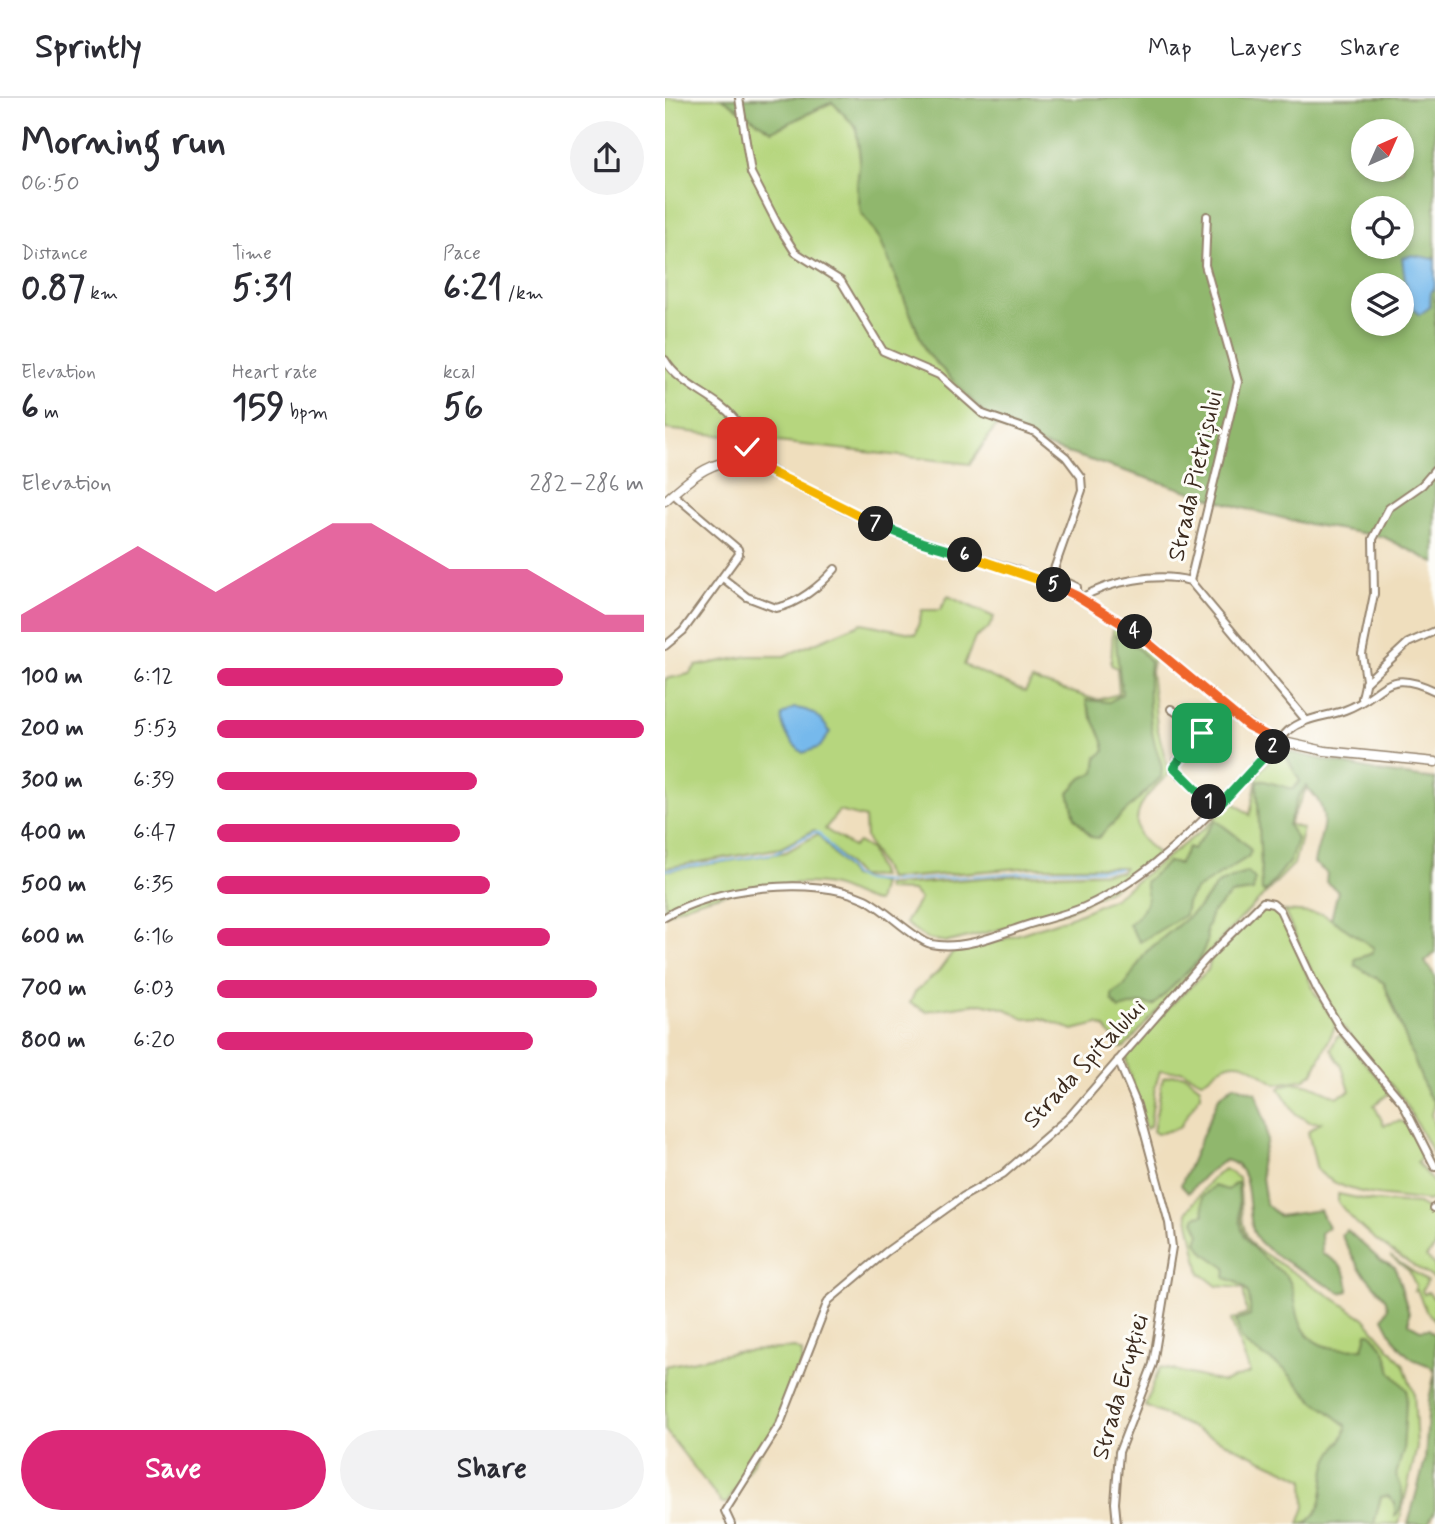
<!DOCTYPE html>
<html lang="en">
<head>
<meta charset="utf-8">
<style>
	:root { --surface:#fff; --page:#f2f2f3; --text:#2b2b33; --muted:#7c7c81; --line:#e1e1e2; --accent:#db2777 }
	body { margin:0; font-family:Mynerve,sans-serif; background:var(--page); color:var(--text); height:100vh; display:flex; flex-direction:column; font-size:26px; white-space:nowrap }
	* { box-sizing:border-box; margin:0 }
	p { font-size:23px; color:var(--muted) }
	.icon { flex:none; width:38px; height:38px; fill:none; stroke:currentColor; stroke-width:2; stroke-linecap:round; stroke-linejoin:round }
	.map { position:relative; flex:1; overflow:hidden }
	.sheet { display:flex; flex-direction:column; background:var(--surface); width:665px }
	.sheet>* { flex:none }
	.needle { width:46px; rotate:45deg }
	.tools { position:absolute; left:686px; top:21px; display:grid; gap:14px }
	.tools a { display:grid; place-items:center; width:63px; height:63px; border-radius:50%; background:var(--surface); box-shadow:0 4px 10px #0003; font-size:35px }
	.pin { position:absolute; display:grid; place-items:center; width:60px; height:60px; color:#fff; margin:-30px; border-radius:14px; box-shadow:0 4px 10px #0006 }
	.km { position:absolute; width:35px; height:35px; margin:-18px; border-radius:50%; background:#222; color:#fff; font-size:19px; line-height:35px; text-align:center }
	.round { display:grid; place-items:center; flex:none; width:74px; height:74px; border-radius:37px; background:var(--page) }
	.headline { display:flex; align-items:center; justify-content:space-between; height:119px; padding:0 21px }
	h1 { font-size:38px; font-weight:800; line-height:52px }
	.stats { display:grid; grid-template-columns:repeat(3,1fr); gap:10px; height:119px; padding:7px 21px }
	.stats div { display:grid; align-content:center }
	.stats b { font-size:35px; font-weight:800 }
	.stats small { font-size:19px; font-weight:400 }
	.stats p { font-size:19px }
	.chart { height:196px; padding:14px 21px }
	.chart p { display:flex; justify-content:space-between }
	.chart svg { width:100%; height:126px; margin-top:7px; fill:var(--accent); opacity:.7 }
	.button { display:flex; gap:14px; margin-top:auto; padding:14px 21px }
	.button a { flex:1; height:80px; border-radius:42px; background:var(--accent); color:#fff; font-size:28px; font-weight:800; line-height:80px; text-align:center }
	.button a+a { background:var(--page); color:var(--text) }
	ul { padding:0 21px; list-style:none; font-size:23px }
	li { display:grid; grid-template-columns:112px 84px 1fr; align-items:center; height:52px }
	li i { height:18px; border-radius:9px; background:var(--accent) }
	header { display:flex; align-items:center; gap:42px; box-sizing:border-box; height:98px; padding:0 35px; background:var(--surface); border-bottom:2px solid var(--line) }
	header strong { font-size:33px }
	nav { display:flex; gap:38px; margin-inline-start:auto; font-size:24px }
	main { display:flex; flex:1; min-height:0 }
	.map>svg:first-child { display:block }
	.green { fill:#b6d67e; stroke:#78804e; stroke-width:2 }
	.forest { fill:#90b76d; stroke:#667046; stroke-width:2; fill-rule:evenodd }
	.water { fill:#76b9ec; stroke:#587285; stroke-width:2 }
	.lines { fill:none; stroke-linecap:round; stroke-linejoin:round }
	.stream { stroke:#76b9ec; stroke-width:2 }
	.minor-casing { stroke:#95846e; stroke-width:10 }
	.major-casing { stroke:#95846e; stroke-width:11 }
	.minor { stroke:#fff; stroke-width:6 }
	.major { stroke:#fff; stroke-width:8 }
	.split-1-casing { stroke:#fff; stroke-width:14 }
	.split-2-casing { stroke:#fff; stroke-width:14 }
	.split-3-casing { stroke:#fff; stroke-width:14 }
	.split-4-casing { stroke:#fff; stroke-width:14 }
	.split-5-casing { stroke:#fff; stroke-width:14 }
	.split-6-casing { stroke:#fff; stroke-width:14 }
	.split-7-casing { stroke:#fff; stroke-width:14 }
	.split-8-casing { stroke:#fff; stroke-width:14 }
	.split-9-casing { stroke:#fff; stroke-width:14 }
	.split-1 { stroke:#22a559; stroke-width:9 }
	.split-2 { stroke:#22a559; stroke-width:9 }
	.split-3 { stroke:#f0652b; stroke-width:9 }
	.split-4 { stroke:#f0652b; stroke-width:9 }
	.split-5 { stroke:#f0652b; stroke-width:9 }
	.split-6 { stroke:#f5b400; stroke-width:9 }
	.split-7 { stroke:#22a559; stroke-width:9 }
	.split-8 { stroke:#f5b400; stroke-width:9 }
	.split-9 { stroke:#f5b400; stroke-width:9 }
	.labels { text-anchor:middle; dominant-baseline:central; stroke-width:6; stroke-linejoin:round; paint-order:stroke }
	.street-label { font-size:24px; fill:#3b2a1e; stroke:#fdfcf7 }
</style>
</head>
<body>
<header>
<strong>Sprintly</strong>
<nav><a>Map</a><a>Layers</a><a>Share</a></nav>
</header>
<main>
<section class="sheet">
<div class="headline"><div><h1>Morning run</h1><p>06:50</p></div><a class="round"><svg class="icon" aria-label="share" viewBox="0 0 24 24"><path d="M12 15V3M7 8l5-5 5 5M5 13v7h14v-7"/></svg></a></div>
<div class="stats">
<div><p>Distance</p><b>0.87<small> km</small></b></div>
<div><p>Time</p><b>5:31</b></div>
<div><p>Pace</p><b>6:21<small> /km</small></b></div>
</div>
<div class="stats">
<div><p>Elevation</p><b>6<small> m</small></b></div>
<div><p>Heart rate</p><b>159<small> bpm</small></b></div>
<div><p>kcal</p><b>56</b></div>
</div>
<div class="chart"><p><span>Elevation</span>282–286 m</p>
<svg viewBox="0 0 160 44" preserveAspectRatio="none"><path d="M0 44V38L10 30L20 22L30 14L40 22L50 30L60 22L70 14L80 6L90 6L100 14L110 22L120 22L130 22L140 30L150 38L160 38V44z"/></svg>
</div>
<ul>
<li><b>100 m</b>6:12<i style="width:81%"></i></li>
<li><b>200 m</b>5:53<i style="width:100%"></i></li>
<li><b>300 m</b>6:39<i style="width:61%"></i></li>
<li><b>400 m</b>6:47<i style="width:57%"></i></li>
<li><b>500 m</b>6:35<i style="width:64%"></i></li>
<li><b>600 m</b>6:16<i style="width:78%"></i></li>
<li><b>700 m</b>6:03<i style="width:89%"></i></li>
<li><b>800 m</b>6:20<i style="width:74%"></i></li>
</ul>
<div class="button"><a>Save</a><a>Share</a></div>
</section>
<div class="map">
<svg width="770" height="1426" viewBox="0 0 770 1426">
	<rect width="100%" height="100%" fill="#fdfcf7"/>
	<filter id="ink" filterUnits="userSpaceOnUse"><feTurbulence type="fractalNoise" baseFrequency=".0143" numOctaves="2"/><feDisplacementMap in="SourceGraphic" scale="14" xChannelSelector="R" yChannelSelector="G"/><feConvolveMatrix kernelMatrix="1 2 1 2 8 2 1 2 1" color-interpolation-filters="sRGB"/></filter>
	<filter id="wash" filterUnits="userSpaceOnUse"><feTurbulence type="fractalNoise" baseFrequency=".00686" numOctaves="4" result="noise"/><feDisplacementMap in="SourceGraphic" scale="28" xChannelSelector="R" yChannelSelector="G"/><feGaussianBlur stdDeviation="1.57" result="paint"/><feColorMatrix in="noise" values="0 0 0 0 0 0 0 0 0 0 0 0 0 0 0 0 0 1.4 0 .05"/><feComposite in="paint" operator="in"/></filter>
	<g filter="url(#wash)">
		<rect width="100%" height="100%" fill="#efdebd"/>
		<g class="green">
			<polygon points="0,0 57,0 107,33 168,4 191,29 195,60 192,88 196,115 215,141 261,254 331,328 305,366 0,331"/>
			<path d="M283 498 329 519 323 531 310 540 299 567 360 594 367 582 432 602 454 596 452 570 446 567 448 528 489 558 486 573 492 628 504 676C487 691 465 711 474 736 477 744 488 750 493 756L452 788 406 812 340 830 283 844 262 841 240 825 255 801 248 793 222 792 220 788 355 777 457 774 459 769H368L223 781 201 740 200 720 174 713 160 731 188 749 193 744 205 751 216 779 194 778 149 732 116 750 0 770V581L24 576 31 568 84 558H119L197 525 251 536 257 512H275Z"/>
			<polygon points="615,652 624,654 620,657 642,689 624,726 638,731 629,766 555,842 460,949 456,950 440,930 433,926 408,932 376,920 359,921 341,911 317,905 261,913 245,905 250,894 273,874 288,854 336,842 409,818 449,800 540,730 567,703 585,717 593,675"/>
			<path d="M153 736 187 778 217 785 212 804C200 804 182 791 168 788 130 778 33 797 0 817V773L121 754Z"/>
			<path d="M602 807 617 818 650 895 669 922 670 929 648 975 640 981 612 986C593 977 579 955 555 970 547 975 544 981 536 983L518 973H495L490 989 485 1028 481 1031C477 1022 460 962 461 957L505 908 543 872 546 860 593 811Z"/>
			<path d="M619 813 658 816 710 850 706 856 690 861V867L719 885 762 995C770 1003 770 1007 766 1016L770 1030V1059L738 1001 676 927 674 920 657 896Z"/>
			<path d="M672 938H676L726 994 709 1007 719 1027 734 1023 746 1026 761 1056 752 1064 770 1087V1099L764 1103C727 1098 680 1099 652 1072L643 1034 656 1024H645L631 1016 614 990C633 978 654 990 672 999L685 993 677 969 666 951Z"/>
			<polygon points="507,977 520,977 535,989 535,997 514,1030 492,1036 488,1033 498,980"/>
			<path d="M559 1071 574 1080C577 1104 573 1130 589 1149L699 1220 738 1266 749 1295 752 1349 734 1426H634L640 1409 639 1381 480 1308 495 1269 558 1284 585 1275 566 1222 582 1216 578 1190 552 1188 535 1175 522 1114 544 1084Z"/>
			<path d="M673 1096 707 1103 753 1106 770 1116V1149L761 1159 770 1168V1181C737 1161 696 1136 673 1104Z"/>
			<polygon points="725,1158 762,1183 757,1193 759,1196 763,1194 770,1202 770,1222 761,1213 752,1192 749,1193 751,1188 744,1173"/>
			<polygon points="130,1250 137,1254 137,1264 113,1325 62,1405 57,1405 0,1332 0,1268 71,1254"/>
		</g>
		<g class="forest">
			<path d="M57 0H770V465L719 439 637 425 574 409 377 347 331 328 261 254 215 141 196 115 192 88 195 60 191 29 167 4 107 33ZM698 33H737V72H698ZM698 110H737V149H698ZM698 187H737V226H698Z"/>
			<path d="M451 537 475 552 485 563C483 589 483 622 490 647 493 659 499 666 496 679L433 740 426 739 410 720 404 694 417 680 430 674 432 659 440 653C437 630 425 624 421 602L444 604 457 596C455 576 451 557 451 537Z"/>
			<path d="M624 654 716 674 770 681V855L760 864 770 878V1006L762 995 719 885 690 867V861L706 856 709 850 666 821 673 793 661 784 662 775 649 765C656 731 670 716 641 688L633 699 623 727 632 741 625 763 600 794 597 793 592 684 596 682 628 691 635 683 620 657Z"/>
			<path d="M551 722C561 731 581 743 586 753L583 759 530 792 522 805 520 817 475 844 464 827C479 812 486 807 480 784L503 764 514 766 523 749 528 751Z"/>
			<polygon points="583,774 590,781 588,793 566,796 547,815 541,832 542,844 534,862 488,908 477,905 454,911 447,902 447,896 460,887 481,854 532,811 554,785"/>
			<path d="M569 987 591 995 601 1028 602 1042 595 1066 601 1106 614 1118 655 1112 663 1129 656 1135 657 1156C674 1163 684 1173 683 1193L676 1195C656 1182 600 1157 590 1137 579 1115 592 1067 560 1062L540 1077 523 1095 516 1087 554 999Z"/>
			<path d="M570 1085H573C576 1122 568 1134 600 1161 607 1168 619 1174 624 1182 630 1193 629 1202 632 1213 640 1250 666 1253 698 1250L702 1235H706L720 1252 726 1274 742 1292 738 1353 731 1377C738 1391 742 1405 730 1418V1405L723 1398 716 1399 709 1426H638C665 1413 654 1382 664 1361 669 1349 682 1339 681 1327L647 1301 619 1271 584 1249 576 1241 571 1223 585 1218C586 1195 583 1186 560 1180L561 1170 541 1156 532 1144 535 1136 529 1123 531 1118 539 1117 537 1099 549 1088 563 1092Z"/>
			<path d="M682 1132 715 1162 730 1169 744 1215V1226L755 1232 764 1231 770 1237V1413L763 1426H743L760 1363 764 1302 770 1274C764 1264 754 1266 745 1259 732 1249 725 1234 718 1220L723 1210 720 1200 694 1170 676 1137Z"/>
		</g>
		<g class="water">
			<path d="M747 157 770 161V189L766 193 765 209 754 217C741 204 740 178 737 160Z"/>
			<path d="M129 610C146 611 156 619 165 634L155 649 138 655C127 647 115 630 117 617Z"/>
		</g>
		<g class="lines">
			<polyline class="stream" points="0,772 111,755 150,734 154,735 188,777 197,782 226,784 388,772 455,771"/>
		</g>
	</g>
	<g filter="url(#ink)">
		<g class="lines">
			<g class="minor-casing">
				<g id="minor">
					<polyline points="74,0 86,75 114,129 130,154 176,183 218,253 274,277 318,316 370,334 401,359 416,379 417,392 387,477 412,489 412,498"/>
					<path d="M0 262C22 301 87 302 80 362"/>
					<path d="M59 481 82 499 111 510C133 506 155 488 170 471"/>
					<polyline points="525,483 573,284 540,167 542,118"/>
					<path d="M416 500C445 483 493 474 525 483L640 621"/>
					<polyline points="0,548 18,533 74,456 73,451 8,396"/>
					<polyline points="700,585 743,545 770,533"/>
					<polyline points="697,600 701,582 697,556 709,496 708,441 724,410 757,387 770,372"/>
					<polyline points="506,611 537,631 535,639 511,664 511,673 552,710"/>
					<path d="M0 819C48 789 148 777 200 801 219 810 250 842 266 846 297 852 330 838 359 828 379 821 400 817 419 809 504 771 560 697 623 633 642 618 659 620 680 612 721 597 718 568 770 593"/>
					<polyline points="769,1110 770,1109"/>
					<polyline points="66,1426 60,1413 115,1326 163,1203 221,1154 299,1098 338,1076 405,1018 541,861 598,804 608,806 615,812 652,891 675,930 737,1004 770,1069"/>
					<polyline points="452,1426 450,1405 454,1354 488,1266 507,1149 504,1125 472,1007 453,962"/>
				</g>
			</g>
			<g class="major-casing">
				<path id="major" d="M0 403C25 380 53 355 89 364L180 412 240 438 353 473 412 498 475 537 568 616 605 641 660 653 770 664"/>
			</g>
			<use href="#minor" class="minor"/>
			<use href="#major" class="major"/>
		</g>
	</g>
	<g class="lines" filter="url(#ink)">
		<g class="split-1-casing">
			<polyline id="split-1" points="537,635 509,669 544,704"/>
		</g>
		<g class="split-2-casing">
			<polyline id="split-2" points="544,704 552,710 608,649"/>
		</g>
		<g class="split-3-casing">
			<polyline id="split-3" points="542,594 583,628 613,643 608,649"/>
		</g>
		<g class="split-4-casing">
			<polyline id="split-4" points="470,534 542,594"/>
		</g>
		<g class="split-5-casing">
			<polyline id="split-5" points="389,487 412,498 470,534"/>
		</g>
		<g class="split-6-casing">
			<polyline id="split-6" points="300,457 389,487"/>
		</g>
		<g class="split-7-casing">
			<polyline id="split-7" points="211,426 256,444 300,457"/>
		</g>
		<g class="split-8-casing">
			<polyline id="split-8" points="127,384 211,426"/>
		</g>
		<g class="split-9-casing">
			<polyline id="split-9" points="82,349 80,362 127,384"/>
		</g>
		<use href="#split-1" class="split-1"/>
		<use href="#split-2" class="split-2"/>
		<use href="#split-3" class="split-3"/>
		<use href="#split-4" class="split-4"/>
		<use href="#split-5" class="split-5"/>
		<use href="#split-6" class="split-6"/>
		<use href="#split-7" class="split-7"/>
		<use href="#split-8" class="split-8"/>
		<use href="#split-9" class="split-9"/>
	</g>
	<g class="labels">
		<g class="street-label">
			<text transform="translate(531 378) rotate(-77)">Strada Pietrișului</text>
			<text transform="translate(420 966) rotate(-47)">Strada Spitalului</text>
			<text transform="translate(456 1289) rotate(-74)">Strada Erupției</text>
		</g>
	</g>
</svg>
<div class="tools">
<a><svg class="needle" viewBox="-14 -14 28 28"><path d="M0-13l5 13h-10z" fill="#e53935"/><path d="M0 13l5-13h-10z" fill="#7c7c81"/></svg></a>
<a><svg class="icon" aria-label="locate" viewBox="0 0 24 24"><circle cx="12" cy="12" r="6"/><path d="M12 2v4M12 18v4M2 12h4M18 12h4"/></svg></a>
<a><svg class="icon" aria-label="layers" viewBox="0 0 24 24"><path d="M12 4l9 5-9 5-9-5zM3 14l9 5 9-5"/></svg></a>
</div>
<div class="pin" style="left:537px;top:635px;background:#1e9e55"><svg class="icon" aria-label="arrive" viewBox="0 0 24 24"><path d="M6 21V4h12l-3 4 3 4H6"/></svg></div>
<div class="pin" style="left:82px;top:349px;background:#d93025"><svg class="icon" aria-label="check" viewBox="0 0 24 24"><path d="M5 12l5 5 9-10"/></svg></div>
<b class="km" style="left:544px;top:704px">1</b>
<b class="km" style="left:608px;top:649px">2</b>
<b class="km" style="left:470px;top:534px">4</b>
<b class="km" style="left:389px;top:487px">5</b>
<b class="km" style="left:300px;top:457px">6</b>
<b class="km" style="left:211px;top:426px">7</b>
</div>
</main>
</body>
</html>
